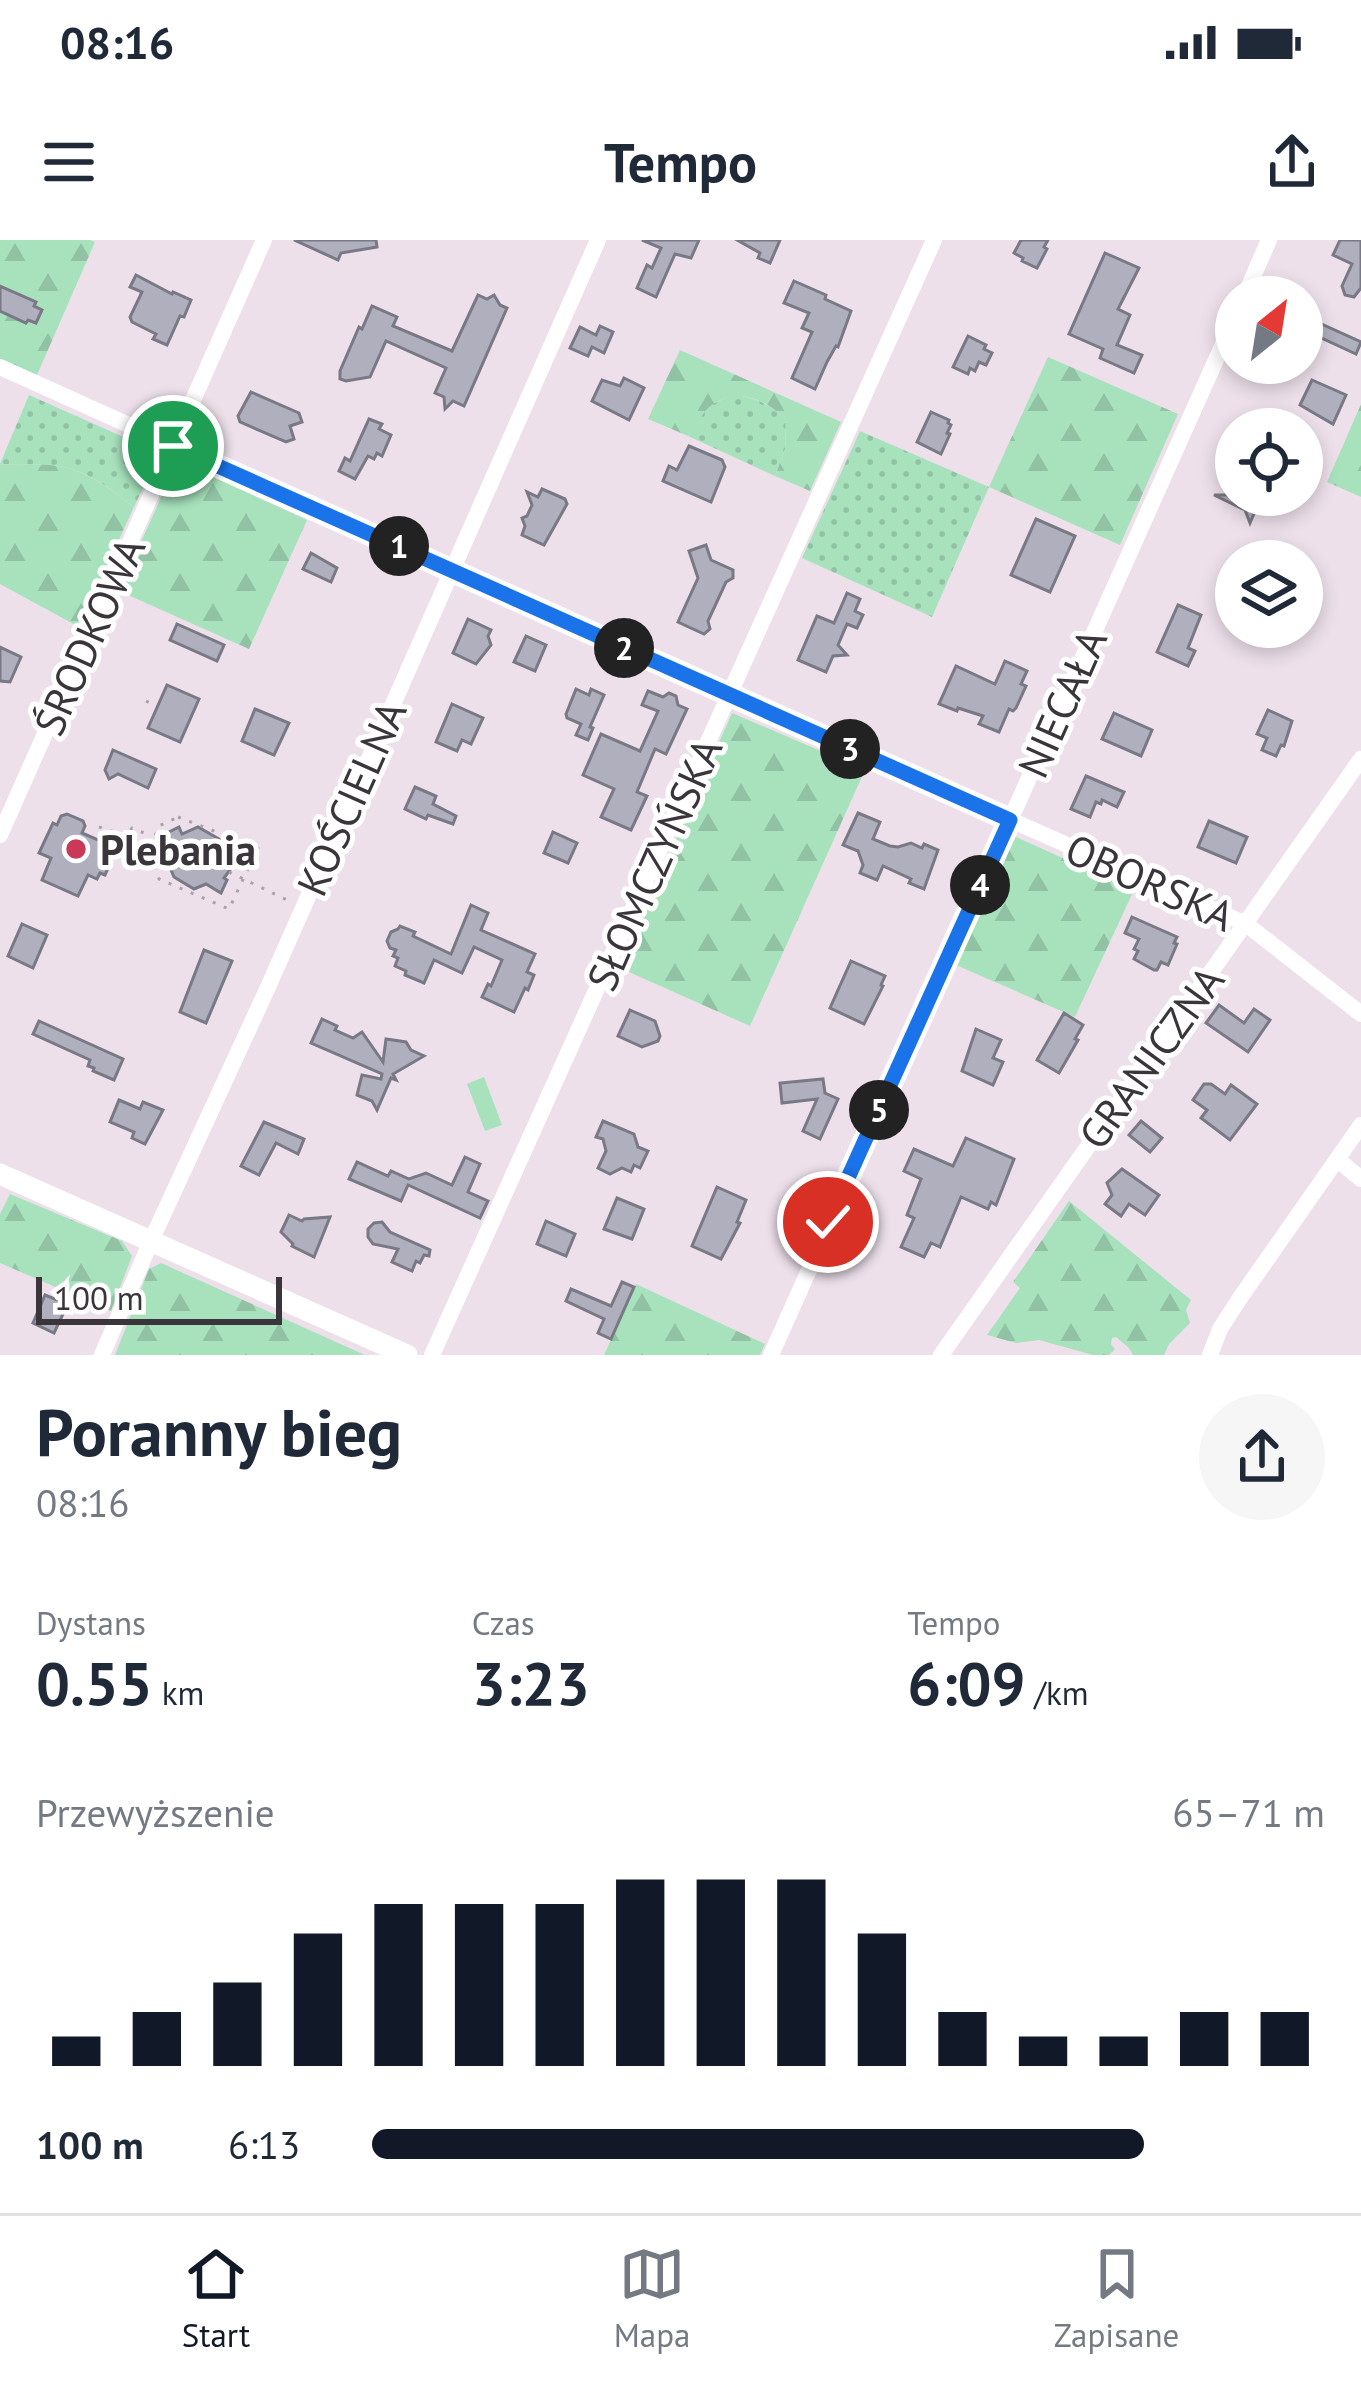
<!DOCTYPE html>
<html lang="pl">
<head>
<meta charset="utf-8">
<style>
	:root { --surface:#fff; --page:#f6f6f7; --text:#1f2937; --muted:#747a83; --line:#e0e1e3; --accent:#111827 }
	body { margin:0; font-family:"PT Sans",sans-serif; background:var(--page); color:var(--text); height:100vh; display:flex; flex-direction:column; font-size:45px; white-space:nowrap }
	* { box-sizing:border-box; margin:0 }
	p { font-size:39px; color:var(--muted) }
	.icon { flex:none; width:66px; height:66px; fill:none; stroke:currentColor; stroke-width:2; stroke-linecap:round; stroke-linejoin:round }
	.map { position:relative; height:1115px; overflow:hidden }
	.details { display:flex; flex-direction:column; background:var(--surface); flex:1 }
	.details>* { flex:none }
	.needle { width:78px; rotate:30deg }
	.controls { position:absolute; left:1215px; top:36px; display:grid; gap:24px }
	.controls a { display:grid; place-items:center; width:108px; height:108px; border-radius:50%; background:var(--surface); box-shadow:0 6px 18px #0003; font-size:60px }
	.scale { position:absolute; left:36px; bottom:30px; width:246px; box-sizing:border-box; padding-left:12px; border:6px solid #3a353a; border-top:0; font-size:33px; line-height:42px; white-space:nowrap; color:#3a353a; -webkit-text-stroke:9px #fff; paint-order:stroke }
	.pin { position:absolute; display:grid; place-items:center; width:102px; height:102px; color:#fff; margin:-51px; border:6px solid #fff; border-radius:50%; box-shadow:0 3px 12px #0007 }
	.km { position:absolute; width:60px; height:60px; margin:-30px; border-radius:50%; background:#222; color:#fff; font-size:33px; line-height:60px; text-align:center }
	.round { display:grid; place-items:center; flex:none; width:126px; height:126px; border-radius:63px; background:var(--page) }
	.overview { display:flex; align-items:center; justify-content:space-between; height:204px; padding:0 36px }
	h1 { font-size:66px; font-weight:800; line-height:90px }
	.stats { display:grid; grid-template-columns:repeat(3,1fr); gap:18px; height:204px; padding:12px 36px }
	.stats div { display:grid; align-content:center }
	.stats b { font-size:60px; font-weight:800 }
	.stats small { font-size:33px; font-weight:400 }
	.stats p { font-size:33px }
	.chart { height:336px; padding:24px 36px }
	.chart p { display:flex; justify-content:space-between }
	.chart svg { width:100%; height:216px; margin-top:12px; stroke:var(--accent); stroke-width:6 }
	ul { padding:0 36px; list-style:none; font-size:39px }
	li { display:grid; grid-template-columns:192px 144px 1fr; align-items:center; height:90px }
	li i { height:30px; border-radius:15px; background:var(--accent) }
	.status { display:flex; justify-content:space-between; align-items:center; height:84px; padding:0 60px; background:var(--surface); direction:ltr }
	.status svg { height:33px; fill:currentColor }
	header { display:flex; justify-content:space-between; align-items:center; height:156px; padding:0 36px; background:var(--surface); font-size:54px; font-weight:800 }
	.dock { display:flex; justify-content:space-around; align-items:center; height:168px; border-top:3px solid var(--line); background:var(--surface); font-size:33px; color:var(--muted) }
	.dock a { display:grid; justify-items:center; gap:6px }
	.dock .on { color:var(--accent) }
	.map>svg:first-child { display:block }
	.grass { fill:url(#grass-dots) }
	.forest { fill:url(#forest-firs) }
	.pitch { fill:#a8e2bd }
	.building { fill:#afafbe; stroke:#797986; stroke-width:3 }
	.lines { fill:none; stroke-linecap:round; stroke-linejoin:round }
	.path { stroke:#aba1aa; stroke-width:3; stroke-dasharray:3 9; stroke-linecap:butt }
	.minor { stroke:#fff; stroke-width:16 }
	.tertiary { stroke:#fff; stroke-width:21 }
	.route-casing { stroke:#fff; stroke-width:24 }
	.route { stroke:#1a73e8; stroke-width:15 }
	.poi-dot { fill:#ca3a58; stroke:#fff; stroke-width:4.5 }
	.labels { text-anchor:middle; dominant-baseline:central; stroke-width:10; stroke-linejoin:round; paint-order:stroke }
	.street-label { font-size:42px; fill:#3a353a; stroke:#fff }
	.poi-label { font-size:42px; font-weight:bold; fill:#3a353a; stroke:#fff; text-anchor:start }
</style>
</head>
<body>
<div class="status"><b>08:16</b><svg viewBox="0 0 49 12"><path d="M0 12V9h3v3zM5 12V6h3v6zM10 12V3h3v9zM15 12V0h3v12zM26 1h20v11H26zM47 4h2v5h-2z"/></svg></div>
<header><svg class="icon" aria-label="menu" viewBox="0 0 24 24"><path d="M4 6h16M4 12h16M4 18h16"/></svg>Tempo<svg class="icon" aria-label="share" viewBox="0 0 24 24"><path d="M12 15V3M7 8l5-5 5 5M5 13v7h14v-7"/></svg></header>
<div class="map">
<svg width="1361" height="1115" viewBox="0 0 1361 1115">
	<defs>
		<pattern id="grass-dots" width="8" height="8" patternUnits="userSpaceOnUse" patternTransform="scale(3)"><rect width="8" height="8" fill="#a8e2bd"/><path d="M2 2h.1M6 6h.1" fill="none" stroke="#91c2a3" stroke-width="1.8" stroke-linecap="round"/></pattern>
		<pattern id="forest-firs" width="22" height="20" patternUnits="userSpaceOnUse" patternTransform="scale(3)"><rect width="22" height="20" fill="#a8e2bd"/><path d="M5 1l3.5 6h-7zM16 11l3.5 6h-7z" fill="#91c2a3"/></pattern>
	</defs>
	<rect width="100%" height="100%" fill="#ede0eb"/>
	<g class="grass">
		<path d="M29 155 155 211 157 218 134 267C112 250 87 230 58 226 39 223 19 226 0 224Z"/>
		<path d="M732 155C752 156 773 165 786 180L785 209 775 236 688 196 708 166Z"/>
		<polygon points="860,191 989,247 932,377 802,318"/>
	</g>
	<g class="forest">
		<polygon points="0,0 90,0 95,2 37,135 0,119"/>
		<path d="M680 110 841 182 810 251 775 236 785 209 786 180C767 160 738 147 713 164 702 171 697 187 688 196L648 179Z"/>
		<polygon points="1048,117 1178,174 1120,305 989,247"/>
		<polygon points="1361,164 1361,257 1327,242"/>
		<polygon points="183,223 307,280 249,409 119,351 176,224"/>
		<path d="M0 224C19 226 39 223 58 226 86 230 112 250 134 267L79 387 0 344Z"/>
		<polygon points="732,473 865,530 750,786 620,728"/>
		<polygon points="1014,596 1134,650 1075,777 956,725"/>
		<polygon points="10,954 122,1001 132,1016 111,1071 0,1023 0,974"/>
		<polygon points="1069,961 1191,1060 1186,1070 1190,1083 1169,1104 1164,1115 1133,1115 1129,1108 1116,1097 1112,1098 1111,1104 1115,1109 1109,1115 1093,1115 1039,1100 1016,1103 987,1095 1020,1048 1013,1042"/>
		<polygon points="161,1023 365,1115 115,1115 149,1029"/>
		<polygon points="636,1044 765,1104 760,1115 604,1115"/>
	</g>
	<polygon class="pitch" points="484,837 502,885 485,891 467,844"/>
	<g class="building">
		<polygon points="294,0 376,0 377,7 341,13 338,20"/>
		<polygon points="642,0 699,0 691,18 675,14 656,57 637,48 647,25 652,28 661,8"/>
		<polygon points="737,0 780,0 770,23 758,18 760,13"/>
		<polygon points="1021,0 1048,0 1044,7 1047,9 1037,28 1022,21 1023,18 1014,13"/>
		<polygon points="1340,0 1361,0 1361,48 1354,57 1345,55 1342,46 1352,24 1333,15"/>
		<polygon points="1105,13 1139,28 1118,69 1130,75 1117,105 1142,115 1134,133 1100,118 1103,109 1069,94"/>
		<polygon points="136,35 172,54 173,52 191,60 184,77 180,76 167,105 153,99 156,94 132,82 130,77 142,52 130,47"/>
		<polygon points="794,41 826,55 825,59 851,71 838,107 836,106 827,122 815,149 792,138 812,92 802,88 809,73 784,63"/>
		<polygon points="0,46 36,62 34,66 42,70 36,83 28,80 26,83 0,71"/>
		<polygon points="478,55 487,59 494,55 500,65 507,68 464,166 453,161 445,169 444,157 435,153 446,128 386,101 370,137 346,141 340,139 340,131 359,87 362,89 372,66 397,77 393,86 452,111"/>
		<polygon points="1306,77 1361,102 1356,114 1302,89"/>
		<polygon points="600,86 613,92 604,113 592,107 588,116 570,108 580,87 596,95"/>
		<polygon points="968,96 986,105 984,109 992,113 986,125 979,122 975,131 970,128 968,134 953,127"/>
		<polygon points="624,138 644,148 629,180 592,161 602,140 620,146"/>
		<polygon points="1312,140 1346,155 1333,184 1300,165"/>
		<polygon points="251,152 299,173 302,182 290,186 294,199 286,202 240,182 238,176"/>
		<polygon points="931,172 949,180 948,183 951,185 947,193 950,194 941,214 917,202"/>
		<polygon points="369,179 382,184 379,189 391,195 382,216 377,213 374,219 368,216 355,239 339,231 345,218 350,221"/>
		<polygon points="689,206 722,220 725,227 711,262 663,241 669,226 677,230"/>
		<polygon points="542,249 565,259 567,264 544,305 522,295 525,286 522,278 527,276 532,265 527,252 538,257"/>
		<polygon points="1214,255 1280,255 1269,274 1256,269 1250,283 1245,270"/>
		<polygon points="1036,279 1075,296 1050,352 1011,335"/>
		<polygon points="706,305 711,320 733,330 733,338 726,342 708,381 710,389 704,394 678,382 698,338 689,311"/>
		<polygon points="311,313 337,328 331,342 303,329"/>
		<polygon points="847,353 860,359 855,371 863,375 857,388 847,384 838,405 847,415 833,416 826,432 798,420 817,376 834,383"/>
		<polygon points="1178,365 1201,375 1188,408 1195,411 1188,426 1157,412"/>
		<polygon points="468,379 491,390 488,396 491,405 476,424 453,413"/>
		<polygon points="177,384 224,405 217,421 170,400"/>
		<polygon points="526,396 546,405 535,431 514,422"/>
		<polygon points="0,407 21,417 10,442 0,441"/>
		<polygon points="1005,421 1027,431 1021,444 1026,446 1016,468 1013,471 1009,469 999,492 979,484 983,476 958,468 957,471 939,464 956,426 995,444"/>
		<polygon points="167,445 199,459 180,502 148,488"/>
		<polygon points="576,449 589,455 591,449 604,455 590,487 593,488 588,500 576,495 581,484 567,478 566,474"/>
		<polygon points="648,451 663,457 669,453 676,456 678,465 687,469 666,514 655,509 637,552 647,556 631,590 601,577 614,549 583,535 601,494 640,511 658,471 642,465"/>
		<polygon points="452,464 483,478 471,504 462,500 457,511 436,502"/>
		<polygon points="255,469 289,483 274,515 242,501"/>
		<polygon points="1268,470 1292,481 1284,506 1281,505 1276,516 1262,510 1267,498 1257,494"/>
		<polygon points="1114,473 1152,490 1141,516 1102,499"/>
		<polygon points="113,510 156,529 148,548 118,534 109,539 105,530"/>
		<polygon points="1086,536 1124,552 1117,567 1102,560 1101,564 1096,562 1090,577 1071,569"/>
		<polygon points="415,547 436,556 433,564 456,576 453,584 428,575 426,579 405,569"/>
		<polygon points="858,573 880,582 873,599 890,606 898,607 911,603 922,608 924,604 938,610 924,649 909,643 911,639 883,626 877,640 860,633 863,625 858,611 843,605"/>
		<polygon points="67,574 83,581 85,586 82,593 112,606 107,617 112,619 105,635 100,633 97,639 88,635 78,656 42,640 51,618 39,613 53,583 57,585 61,576"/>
		<polygon points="1209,581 1247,597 1236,623 1198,607"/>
		<polygon points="179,587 182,594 198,587 219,599 222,607 241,615 224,638 227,640 221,653 206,644 194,649 174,637 168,623 162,625 157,607 169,605 161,596"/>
		<polygon points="553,592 577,603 568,623 544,613"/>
		<polygon points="471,665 488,673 481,690 535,714 527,732 534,735 528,750 525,748 514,772 482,757 488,744 491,746 502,720 474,707 462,733 434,720 424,743 405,735 406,731 395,726 398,718 393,716 396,710 390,708 387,701 391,692 398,689 400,686 415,692 413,696 451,714"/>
		<polygon points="1132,677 1177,697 1174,703 1177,704 1168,725 1161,722 1157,730 1154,730 1134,719 1138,711 1134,709 1139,699 1125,693"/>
		<polygon points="22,684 47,695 33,728 8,716"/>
		<polygon points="204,710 232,721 206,783 180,772"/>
		<polygon points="851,721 885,736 881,745 883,746 864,784 830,768"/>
		<polygon points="1219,765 1244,783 1254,769 1270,780 1248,812 1206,783"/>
		<polygon points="630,770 655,781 660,796 658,801 642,807 618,796"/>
		<polygon points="1064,773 1083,785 1075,799 1078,800 1059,833 1037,820"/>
		<polygon points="322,779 337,786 335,790 353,798 362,792 383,822 386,799 406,802 411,810 424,816 393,834 396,840 391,838 377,870 372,861 357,855 362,835 381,839 382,834 311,803"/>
		<polygon points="39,781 123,819 114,840 93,831 94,828 88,826 90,820 33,794"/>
		<polygon points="976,789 1001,800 993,818 1003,822 993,845 962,831"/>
		<polygon points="823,839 825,853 838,859 820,899 803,891 817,859 782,863 780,843"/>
		<polygon points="1204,844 1211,844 1225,854 1231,845 1257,864 1230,900 1201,878 1207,870 1193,860"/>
		<polygon points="119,860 140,869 143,862 163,870 145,904 132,898 134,892 110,882"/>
		<polygon points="603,881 634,894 638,907 648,911 640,928 634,925 631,932 622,928 610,934 598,928 606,911 603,899 596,897"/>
		<polygon points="1141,881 1162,898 1150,912 1129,895"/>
		<polygon points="264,882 304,899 298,914 276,903 259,935 241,926"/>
		<polygon points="966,898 1014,919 996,965 991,962 988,969 961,957 940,1007 931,1003 924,1017 901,1007 914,978 907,975 921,939 904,931 914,909 953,926"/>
		<polygon points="465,917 480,924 468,952 488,961 480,978 408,945 401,961 349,939 357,922 388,936 391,931 409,939 426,933 452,945"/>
		<polygon points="1122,929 1159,955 1145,975 1129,964 1121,976 1105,964 1112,955 1107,943"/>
		<polygon points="717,947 746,960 737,982 740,983 721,1019 692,1006"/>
		<polygon points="617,958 644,969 632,999 604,989"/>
		<polygon points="289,975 302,981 304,979 330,977 314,1017 292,1006 293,1004 281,992"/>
		<polygon points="546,981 575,994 566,1016 537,1004"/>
		<polygon points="382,982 390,992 430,1010 429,1016 424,1015 420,1023 416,1021 412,1031 392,1022 398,1009 373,1004 368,997 368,989 374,983"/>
		<polygon points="622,1042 634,1047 611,1099 598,1093 604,1079 566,1061 571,1049 611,1066"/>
		<polygon points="45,1055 60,1061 57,1069 64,1072 54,1093 33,1083"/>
	</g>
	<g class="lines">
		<g class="path">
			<polyline points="146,461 156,466"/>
			<polygon points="178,577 258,608 229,669 159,639 149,611 159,586"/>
			<polyline points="99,587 126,596 132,588 151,596"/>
			<polyline points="229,632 287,660"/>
		</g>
		<g class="minor">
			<polyline points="1244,57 1269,0"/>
			<polyline points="0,127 730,456 1246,684 1361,774"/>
			<polyline points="0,595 264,0"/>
			<polyline points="1337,919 1361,939"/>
			<polyline points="102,1115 151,1001 269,745 598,0"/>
			<polyline points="432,1115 934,0"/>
			<polyline points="771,1115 1236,75"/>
			<polyline points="941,1115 1361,519"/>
			<polyline points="1210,1115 1220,1089 1240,1058 1361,885"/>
		</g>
		<polyline class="tertiary" points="0,934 407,1115"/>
	</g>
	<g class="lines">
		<g class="route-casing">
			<polyline id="route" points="173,206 1010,580 828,982"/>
		</g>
		<use href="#route" class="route"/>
	</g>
	<circle class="poi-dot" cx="76" cy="609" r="12"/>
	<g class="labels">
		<g class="street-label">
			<text transform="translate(89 396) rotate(-66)">ŚRODKOWA</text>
			<text transform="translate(1062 463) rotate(-66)">NIECAŁA</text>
			<text transform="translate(351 558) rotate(-66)">KOŚCIELNA</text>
			<text transform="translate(654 624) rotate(-66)">SŁOMCZYŃSKA</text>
			<text transform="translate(1150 642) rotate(24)">OBORSKA</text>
			<text transform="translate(1151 817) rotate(-54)">GRANICZNA</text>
		</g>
		<g class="poi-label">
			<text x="100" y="609">Plebania</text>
		</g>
	</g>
</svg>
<div class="controls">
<a><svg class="needle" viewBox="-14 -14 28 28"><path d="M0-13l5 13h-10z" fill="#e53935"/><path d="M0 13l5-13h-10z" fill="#747a83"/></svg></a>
<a><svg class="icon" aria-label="locate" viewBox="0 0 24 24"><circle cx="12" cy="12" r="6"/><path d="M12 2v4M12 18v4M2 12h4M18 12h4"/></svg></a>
<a><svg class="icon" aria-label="layers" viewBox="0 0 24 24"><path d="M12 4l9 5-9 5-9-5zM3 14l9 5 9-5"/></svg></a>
</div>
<div class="scale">100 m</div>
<div class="pin" style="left:173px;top:206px;background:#1e9e55"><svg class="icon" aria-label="arrive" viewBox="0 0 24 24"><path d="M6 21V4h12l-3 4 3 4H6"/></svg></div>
<div class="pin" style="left:828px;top:982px;background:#d93025"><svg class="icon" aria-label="check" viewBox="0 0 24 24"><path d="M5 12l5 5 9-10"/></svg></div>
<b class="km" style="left:399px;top:306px">1</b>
<b class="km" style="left:624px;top:408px">2</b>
<b class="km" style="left:850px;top:509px">3</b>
<b class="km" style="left:980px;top:645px">4</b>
<b class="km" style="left:879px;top:870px">5</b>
</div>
<section class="details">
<div class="overview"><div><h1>Poranny bieg</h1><p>08:16</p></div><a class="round"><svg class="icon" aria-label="share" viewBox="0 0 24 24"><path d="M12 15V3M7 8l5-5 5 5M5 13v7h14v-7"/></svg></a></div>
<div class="stats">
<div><p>Dystans</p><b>0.55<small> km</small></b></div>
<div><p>Czas</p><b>3:23</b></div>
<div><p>Tempo</p><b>6:09<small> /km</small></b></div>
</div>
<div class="chart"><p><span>Przewyższenie</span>65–71 m</p>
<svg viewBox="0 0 160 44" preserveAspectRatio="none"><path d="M5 44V38M15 44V33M25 44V27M35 44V17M45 44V11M55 44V11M65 44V11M75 44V6M85 44V6M95 44V6M105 44V17M115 44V33M125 44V38M135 44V38M145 44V33M155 44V33"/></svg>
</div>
<ul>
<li><b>100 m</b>6:13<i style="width:81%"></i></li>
</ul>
</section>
<nav class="dock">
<a class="on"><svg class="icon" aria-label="home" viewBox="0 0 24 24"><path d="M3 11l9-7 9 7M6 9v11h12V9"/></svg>Start</a>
<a><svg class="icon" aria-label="map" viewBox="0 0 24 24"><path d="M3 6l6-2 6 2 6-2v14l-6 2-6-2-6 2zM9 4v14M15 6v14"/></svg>Mapa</a>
<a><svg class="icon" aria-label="saved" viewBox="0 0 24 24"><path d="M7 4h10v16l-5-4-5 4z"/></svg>Zapisane</a>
</nav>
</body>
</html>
